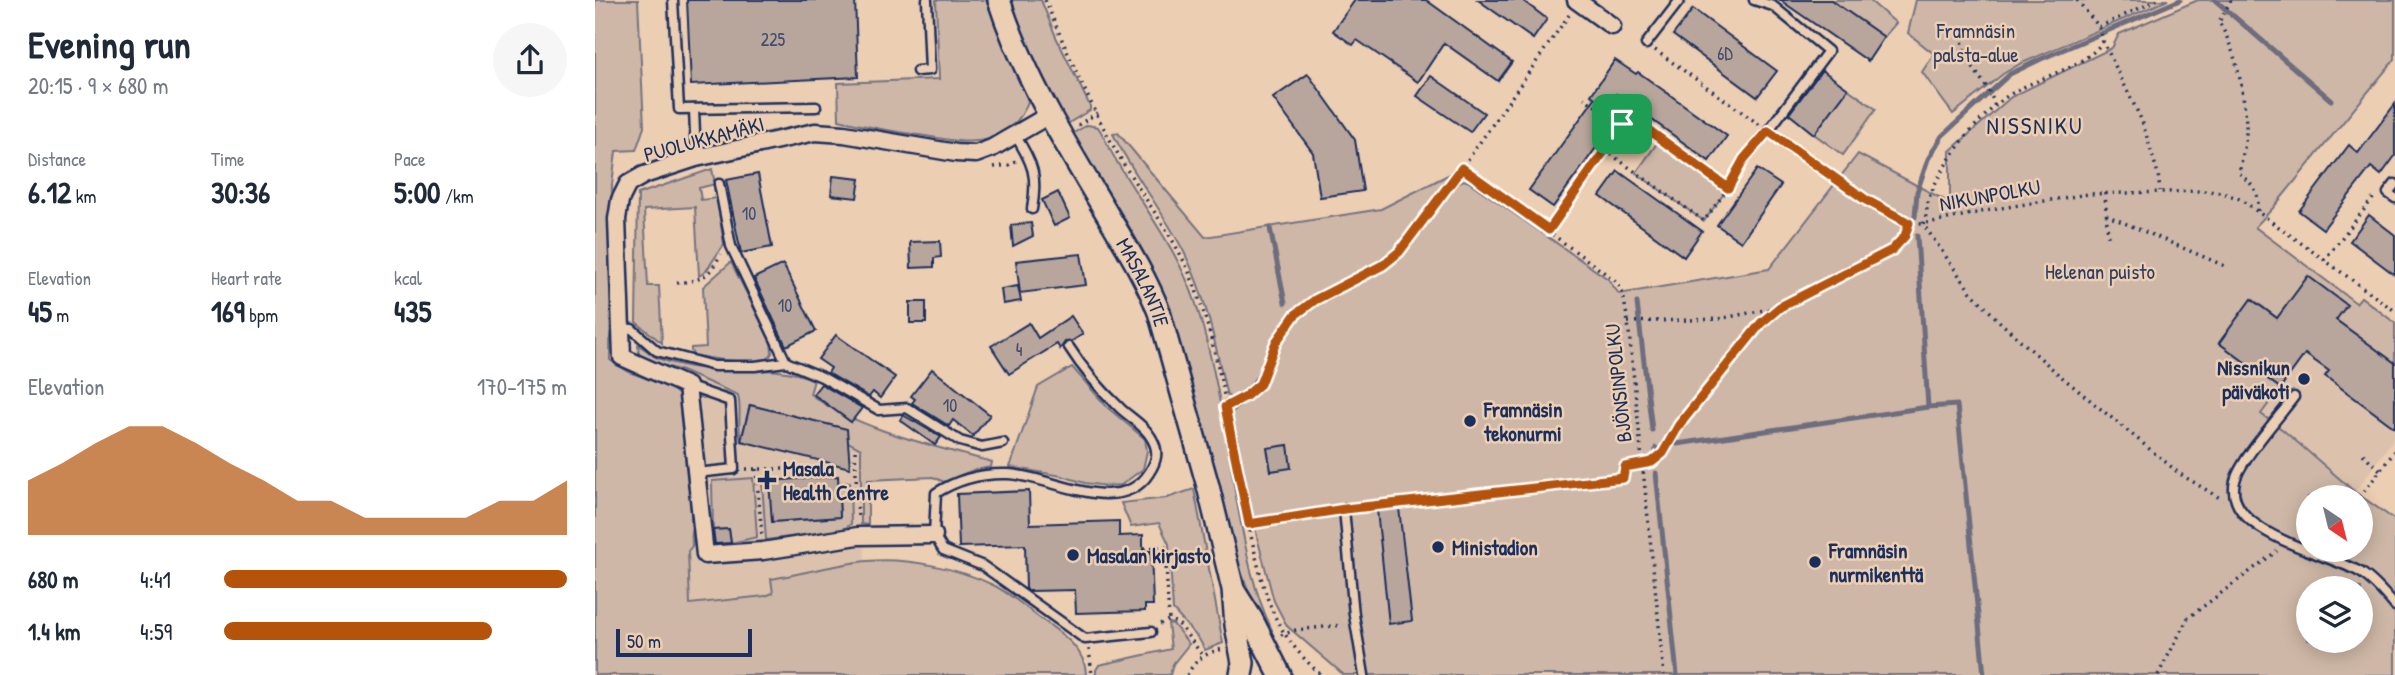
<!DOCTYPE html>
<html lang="en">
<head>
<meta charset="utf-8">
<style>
	:root { --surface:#fff; --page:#f6f6f7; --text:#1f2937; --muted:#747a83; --accent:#b45309 }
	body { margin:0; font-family:"Patrick Hand",sans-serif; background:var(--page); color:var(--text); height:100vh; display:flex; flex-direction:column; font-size:26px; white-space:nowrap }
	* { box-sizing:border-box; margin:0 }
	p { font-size:23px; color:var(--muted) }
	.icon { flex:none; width:38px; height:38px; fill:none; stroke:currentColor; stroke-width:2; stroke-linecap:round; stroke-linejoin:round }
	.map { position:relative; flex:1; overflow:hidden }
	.panel { display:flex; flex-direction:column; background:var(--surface); width:595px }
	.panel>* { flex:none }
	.needle { width:46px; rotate:145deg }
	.buttons { position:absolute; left:1701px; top:485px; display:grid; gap:14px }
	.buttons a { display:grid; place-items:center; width:77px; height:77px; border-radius:50%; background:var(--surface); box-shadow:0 4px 18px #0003; font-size:35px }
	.scale { position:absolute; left:21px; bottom:18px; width:136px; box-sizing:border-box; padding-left:7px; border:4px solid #1b2f5e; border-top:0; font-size:19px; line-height:24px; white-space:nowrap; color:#1b2f5e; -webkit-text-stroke:5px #ecceb2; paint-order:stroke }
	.pin { position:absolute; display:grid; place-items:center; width:60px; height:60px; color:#fff; margin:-30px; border-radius:14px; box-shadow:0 4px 10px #0006 }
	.round { display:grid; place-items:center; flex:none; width:74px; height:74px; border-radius:37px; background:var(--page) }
	.overview { display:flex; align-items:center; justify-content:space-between; height:119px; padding:0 28px }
	h1 { font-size:38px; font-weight:700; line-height:52px }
	.stats { display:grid; grid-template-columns:repeat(3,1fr); gap:10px; height:119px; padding:7px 28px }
	.stats div { display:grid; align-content:center }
	.stats b { font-size:30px; font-weight:700 }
	.stats small { font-size:19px; font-weight:400 }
	.stats p { font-size:19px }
	.chart { height:196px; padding:14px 28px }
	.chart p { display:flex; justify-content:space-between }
	.chart svg { width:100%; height:126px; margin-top:7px; fill:var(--accent); opacity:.7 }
	ul { padding:0 28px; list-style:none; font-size:23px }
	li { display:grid; grid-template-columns:112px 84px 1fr; align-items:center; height:52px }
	li i { height:18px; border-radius:9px; background:var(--accent) }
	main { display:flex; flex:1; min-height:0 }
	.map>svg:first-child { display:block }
	.built { fill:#dcc2ac }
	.green { fill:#ceb7a6; stroke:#747382; stroke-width:2; fill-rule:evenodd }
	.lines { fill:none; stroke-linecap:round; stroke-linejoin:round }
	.stream { stroke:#6d6d7f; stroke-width:5 }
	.building { fill:#b8a69d; stroke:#1b2f5e; stroke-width:2 }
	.service-casing { stroke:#1b2f5e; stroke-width:13 }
	.minor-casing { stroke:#1b2f5e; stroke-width:21 }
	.tertiary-casing { stroke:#1b2f5e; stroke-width:26 }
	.path { stroke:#1b2f5e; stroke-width:3.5; stroke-dasharray:2 5; stroke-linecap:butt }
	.service { stroke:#ecceb2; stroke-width:8 }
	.minor { stroke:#ecceb2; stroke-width:16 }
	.tertiary { stroke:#ecceb2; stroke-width:21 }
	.route-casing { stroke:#fff; stroke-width:14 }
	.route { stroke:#b45309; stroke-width:9 }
	.poi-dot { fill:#1b2f5e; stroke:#ecceb2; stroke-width:2.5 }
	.labels { text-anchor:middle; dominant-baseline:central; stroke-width:5; stroke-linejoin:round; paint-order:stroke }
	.number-label { font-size:18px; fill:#424d6e }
	.park-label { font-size:21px; fill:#2d3d65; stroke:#ecceb2 }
	.street-label { font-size:21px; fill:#1b2f5e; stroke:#ecceb2 }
	.poi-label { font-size:21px; font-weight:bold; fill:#1b2f5e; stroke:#ecceb2; text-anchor:start }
	.neighbourhood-label { font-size:23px; letter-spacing:2px; fill:#1b2f5e; stroke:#ecceb2 }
</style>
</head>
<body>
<main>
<section class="panel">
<div class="overview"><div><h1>Evening run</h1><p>20:15 · 9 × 680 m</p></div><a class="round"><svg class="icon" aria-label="share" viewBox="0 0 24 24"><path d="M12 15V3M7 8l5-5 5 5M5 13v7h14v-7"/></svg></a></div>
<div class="stats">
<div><p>Distance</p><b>6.12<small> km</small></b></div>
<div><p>Time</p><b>30:36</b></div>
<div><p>Pace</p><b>5:00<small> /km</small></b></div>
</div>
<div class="stats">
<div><p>Elevation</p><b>45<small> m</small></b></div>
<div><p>Heart rate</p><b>169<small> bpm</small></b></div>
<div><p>kcal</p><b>435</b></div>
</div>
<div class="chart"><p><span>Elevation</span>170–175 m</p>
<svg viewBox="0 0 160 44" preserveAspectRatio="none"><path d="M0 44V25L10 19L20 12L30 6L40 6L50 12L60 19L70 25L80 32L90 32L100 38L110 38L120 38L130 38L140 32L150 32L160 25V44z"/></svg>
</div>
<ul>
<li><b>680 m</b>4:41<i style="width:100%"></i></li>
<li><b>1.4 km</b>4:59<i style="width:78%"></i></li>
</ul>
</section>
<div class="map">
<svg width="1800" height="675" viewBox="0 0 1800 675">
	<rect width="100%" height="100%" fill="#ecceb2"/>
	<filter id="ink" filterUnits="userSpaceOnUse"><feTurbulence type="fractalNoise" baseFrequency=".0143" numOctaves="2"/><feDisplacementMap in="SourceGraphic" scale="14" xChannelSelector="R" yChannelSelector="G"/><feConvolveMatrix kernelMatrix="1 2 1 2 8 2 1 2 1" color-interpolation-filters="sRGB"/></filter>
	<g filter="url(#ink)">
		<g class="built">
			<polygon points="1659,227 1761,303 1766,297 1800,323 1800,437 1760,492 1688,430 1572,344"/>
			<polygon points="87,371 264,424 270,561 177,579 178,593 170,596 95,604 93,551 67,398"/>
		</g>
		<g class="green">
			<path d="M0 0H43L49 127 41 150 21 151 17 185 15 360 34 372 75 387 85 396 95 484 97 546 93 551 95 604 170 596 178 593 176 579C206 574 242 564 272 561 310 557 363 568 398 585 415 593 431 608 446 619 466 633 491 649 491 675H0Z"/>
			<path d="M341 0H391L433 101C428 119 409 137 390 140 370 144 350 139 330 136 301 132 272 127 244 120L243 83 344 79Z"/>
			<polygon points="415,0 446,0 461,37 495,106 495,110 472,124 437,55"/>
			<polygon points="1236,0 1274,0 1301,23 1289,37"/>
			<polygon points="1321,0 1573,0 1425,64 1408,74 1358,114 1327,72 1339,54 1313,33"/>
			<path d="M1603 0H1800V59L1678 208 1660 227 1761 303 1766 297 1800 323V363L1741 320 1682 318 1657 299 1624 343 1685 388 1666 414 1688 430 1760 492 1800 520V675H749L692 626 679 601 662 537 637 412 666 390 684 344 702 317 724 301 778 275 806 256 862 183 869 180 874 182 1013 279 1024 294 1174 269 1263 154 1355 203V151L1416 97 1517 48 1524 34ZM1713 497H1766V550H1713ZM1713 588H1766V640H1713Z"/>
			<polygon points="1253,89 1281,109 1248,155 1219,134"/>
			<path d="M492 125 503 127C509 136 513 146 518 155 547 206 582 247 601 304 621 366 630 432 641 497 650 544 656 586 677 630L670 632C659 605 647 576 638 548 614 466 601 381 570 301 548 242 510 188 477 134Z"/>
			<path d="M523 133 610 237 786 209 857 173 802 248 784 264 724 292 700 309 682 331 663 374 654 386 637 399 632 395 630 388C620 342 611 297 590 254 569 212 539 176 518 134Z"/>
			<polygon points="1065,139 1133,188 1109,221 1041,173"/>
			<polygon points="117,169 120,184 104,188 106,200 122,198 129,244 111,271 104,276 100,207 49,210 53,286 64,286 67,343 41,322 43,194"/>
			<path d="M136 262 176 342 177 353 173 359C149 364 122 360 99 355L96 351V348L111 347 108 287Z"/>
			<path d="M43 345C50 348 55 354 61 357 73 363 91 366 104 368 143 373 183 364 219 380L215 394C261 429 342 447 397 462L396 467 376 471 349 482 338 477 273 480V525L266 524V449L253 442 243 427 155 405 146 441C142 425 147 410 143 395L87 371 48 359 44 355Z"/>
			<polygon points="477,367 513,408 550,439 552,451 548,469 526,485 512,486 490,483 467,476 415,467 443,387"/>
			<polygon points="158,478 162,537 136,543 134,529 118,530 117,481"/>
			<polygon points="174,481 178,522 245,517 243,483 255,482 256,524 247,530 171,540 167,482"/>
			<polygon points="599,489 628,643 610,650 604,639 578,610 574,544 564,523 536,527 526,503 572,498"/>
			<polygon points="573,623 578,624 594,644 578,664 575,675 501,675 501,670 504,665 576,649"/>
		</g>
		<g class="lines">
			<g class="stream">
				<polyline points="1620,0 1736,100"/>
				<polyline points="1320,217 1322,192 1333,159 1347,136 1415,74 1446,59 1585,0"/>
				<polyline points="675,228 690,303"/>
				<polyline points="1322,236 1333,407 1362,405 1389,675"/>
				<polyline points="1042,303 1057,430"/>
				<polyline points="1082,444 1333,407"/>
				<polyline points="1060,458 1061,448"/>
				<polyline points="1061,473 1082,675"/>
			</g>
		</g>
		<g class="building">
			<polygon points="92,0 260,0 263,77 96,85"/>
			<polygon points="760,0 831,0 917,62 903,81 849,43 823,82 762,40 758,45 738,31"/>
			<polygon points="883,0 927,0 952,19 938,39"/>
			<polygon points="1185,0 1236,0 1289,37 1273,61"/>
			<polygon points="1098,9 1182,71 1162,97 1078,35"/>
			<polygon points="1020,60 1041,74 1043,72 1132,136 1114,161 1021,94 1004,118 1016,127 958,207 934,190 1000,98 996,95"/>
			<polygon points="1227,70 1253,89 1219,134 1194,114"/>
			<polygon points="713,74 760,140 768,191 725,197 718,153 678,98"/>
			<polygon points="836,76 889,113 875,132 822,96"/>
			<polygon points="1800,104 1800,156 1786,175 1776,167 1728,229 1704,211 1754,145 1763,153"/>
			<polygon points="1162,169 1186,185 1146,242 1122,225"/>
			<polygon points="1023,171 1107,231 1089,257 1005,196"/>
			<polygon points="163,174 177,247 146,253 131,180"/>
			<polygon points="238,176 265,179 262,198 236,195"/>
			<polygon points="463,192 475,218 459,226 447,200"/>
			<polygon points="1774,215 1800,235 1800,275 1755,241"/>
			<polygon points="436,223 438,236 418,246 416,225"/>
			<polygon points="345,241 346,257 339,258 339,267 316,268 315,242"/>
			<polygon points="486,254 491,285 425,293 421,261"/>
			<polygon points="188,264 221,331 191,346 159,278"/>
			<polygon points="1713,276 1752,305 1741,320 1800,363 1800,428 1730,376 1734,371 1710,354 1685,388 1624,343 1656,299 1682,318"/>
			<polygon points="423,286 426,301 408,304 406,289"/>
			<rect x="315" y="302" width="16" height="21"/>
			<polygon points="476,316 488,334 477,341 470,342 465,349 462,344 414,374 396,346 434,323 443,338"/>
			<polygon points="241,335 300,377 285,398 278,392 274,397 233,373 236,368 223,359"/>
			<polygon points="337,369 395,415 378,436 358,420 354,426 317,403 320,399 316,396"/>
			<polygon points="226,384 267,408 256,422 218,394"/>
			<polygon points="155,405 252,429 255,468 146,441"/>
			<polygon points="308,415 346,437 340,445 305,420"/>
			<polygon points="693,445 696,468 676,471 672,448"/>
			<polygon points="243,476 245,517 177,522 174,481"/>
			<polygon points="434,491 435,524 524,521 524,536 548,535 548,551 556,551 558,605 550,605 550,611 481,613 480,590 435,591 431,589 430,545 364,547 362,494"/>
			<polygon points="804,508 817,621 794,624 782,510"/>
			<polygon points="134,529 136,543 120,544 118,530"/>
		</g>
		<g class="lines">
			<g class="service-casing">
				<g id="service">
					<polyline points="78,0 84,109 221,107"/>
					<polyline points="1159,0 1178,6 1233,51 1173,131"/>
					<polyline points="1051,44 1085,0"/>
					<polyline points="322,71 335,70 332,0"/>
					<polyline points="99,109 101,158"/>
					<path d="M420 135C438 163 443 176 437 209"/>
					<polyline points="124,184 136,246 191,362 227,377 284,410 312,408 365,441 387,447 408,443"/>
					<polyline points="1800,184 1793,193 1800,198"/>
					<polyline points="26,328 37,329 62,351 119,366 160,366 191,362"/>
					<path d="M474 347C489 371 506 390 526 409 536 418 551 427 557 439 564 451 562 461 554 473 525 519 453 475 413 474 386 473 363 479 341 493L339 535 348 550 388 566 490 639 556 632"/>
					<polyline points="92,386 135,401 139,469 101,473"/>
					<path d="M1699 397C1685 416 1645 460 1640 481 1627 533 1732 553 1765 572 1778 580 1790 594 1800 606"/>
					<polyline points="749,509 759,615 769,675"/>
				</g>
			</g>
			<g class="minor-casing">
				<g id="minor">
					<polyline points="981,0 1017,26"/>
					<polyline points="339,535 263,536 168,551 110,555 92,386 27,357 22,219 25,200 33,184 49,175 101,158 220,132 249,134 361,153 381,154 397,148 454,115"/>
				</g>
			</g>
			<g class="tertiary-casing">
				<g id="tertiary">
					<path id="s1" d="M404 0C427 72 467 138 505 202 526 238 549 273 564 312L613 486 638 589 641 625 648 663 646 675"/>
					<polyline points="639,591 656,618 685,675"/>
				</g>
			</g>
			<g class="path">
				<path d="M450 0C472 52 495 105 523 154 547 198 580 235 598 282 628 359 638 455 656 536 671 599 676 629 726 675"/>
				<polyline points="1482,0 1504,27 1508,41 1547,121 1563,174 1565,191"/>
				<path d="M1636 0 1624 22C1641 51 1649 90 1651 124 1652 139 1647 158 1644 173 1660 187 1664 190 1663 212"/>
				<polyline points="1504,27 1562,0"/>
				<path d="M1365 28C1368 41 1367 49 1374 61 1383 77 1396 89 1400 107"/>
				<path d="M1508 41C1488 71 1436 77 1407 100 1379 123 1350 160 1336 193 1331 203 1333 214 1328 224L1375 291 1406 323 1462 373 1585 474 1628 500"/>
				<polyline points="1060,50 1165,125"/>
				<polyline points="483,125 502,113"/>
				<path d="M1182 137C1216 161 1289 222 1328 224L1406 208 1493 194 1608 191 1625 192 1645 199 1800 311"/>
				<polyline points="1010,150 1109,221 1133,188 1034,116 1027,124"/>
				<polyline points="399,167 414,165 421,161"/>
				<polyline points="867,168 1022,282 1028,294 1033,322 1069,675"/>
				<polyline points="1133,188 1149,159 1165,141"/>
				<polyline points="1510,193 1513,238"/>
				<polyline points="1511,215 1630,266"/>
				<polyline points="954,231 1027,124 989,98"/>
				<polyline points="1729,260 1780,196"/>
				<path d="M82 283C109 280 113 277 126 254"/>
				<polyline points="1033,322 1123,319 1185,307 1297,250 1310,236 1314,223"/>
				<polyline points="630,407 651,396 665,384 682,342 700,315 720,300 788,265 804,252 867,168 974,15"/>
				<polyline points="260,451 263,519"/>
				<polyline points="1768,454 1785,470"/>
				<polyline points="151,469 205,469"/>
				<polyline points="161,469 167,536"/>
				<polyline points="1765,497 1800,451"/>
				<polyline points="762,508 1028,478 1030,467 1057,462 1068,453 1084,425 1166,323 1185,307"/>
				<polyline points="655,524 737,511"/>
				<polyline points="549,548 570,547 574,620"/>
				<polyline points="565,624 574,620 583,623 608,656"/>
				<polyline points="686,635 701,630 748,625"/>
				<polyline points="494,649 497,675"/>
				<path d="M592 675C601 659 610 653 628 649"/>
				<polyline points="1563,675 1593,618 1682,551"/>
			</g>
			<use href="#service" class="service"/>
			<use href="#minor" class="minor"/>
			<use href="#tertiary" class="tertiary"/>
		</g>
	</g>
	<g class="lines" filter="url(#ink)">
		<g class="route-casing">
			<polygon id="route" points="1034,116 1133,188 1149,159 1173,131 1271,200 1314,223 1310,236 1297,250 1185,307 1166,323 1084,425 1068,453 1057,462 1030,467 1028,478 750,509 654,524 630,407 651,396 665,384 681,342 700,315 720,300 788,265 804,252 867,168 954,230"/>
		</g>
		<use href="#route" class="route"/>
	</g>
	<g class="poi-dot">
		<circle cx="1709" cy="379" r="7"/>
		<circle cx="875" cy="421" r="7"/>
		<path d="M168.5 469.5h7v7h7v7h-7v7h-7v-7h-7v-7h7z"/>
		<circle cx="843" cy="547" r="7"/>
		<circle cx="478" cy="555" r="7"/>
		<circle cx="1220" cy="562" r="7"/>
	</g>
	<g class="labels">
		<g class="number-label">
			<text x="178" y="39">225</text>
			<text x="1130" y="53">6D</text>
			<text x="154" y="213">10</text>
			<text x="190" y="305">10</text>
			<text x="424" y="349">4</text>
			<text x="355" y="405">10</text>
		</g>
		<g class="park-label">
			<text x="1381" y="30">Framnäsin<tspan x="1381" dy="24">palsta-alue</tspan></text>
			<text x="1505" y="271">Helenan puisto</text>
		</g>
		<g class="street-label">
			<text transform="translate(109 139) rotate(-15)">PUOLUKKAMÄKI</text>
			<text transform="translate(1395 195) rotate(-10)">NIKUNPOLKU</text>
			<text stroke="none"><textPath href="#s1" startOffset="318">MASALANTIE</textPath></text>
			<text transform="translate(1023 383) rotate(-96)">BJÖNSINPOLKU</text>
		</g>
		<g class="poi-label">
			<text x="1695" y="367" text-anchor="end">Nissnikun<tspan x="1695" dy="24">päiväkoti</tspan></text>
			<text x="889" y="409">Framnäsin<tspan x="889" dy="24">tekonurmi</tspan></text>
			<text x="188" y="468">Masala<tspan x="188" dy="24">Health Centre</tspan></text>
			<text x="857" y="547">Ministadion</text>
			<text x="1234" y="550">Framnäsin<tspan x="1234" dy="24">nurmikenttä</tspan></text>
			<text x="492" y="555">Masalan kirjasto</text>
		</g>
		<g class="neighbourhood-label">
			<text x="1440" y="125">NISSNIKU</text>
		</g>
	</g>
</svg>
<div class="buttons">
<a><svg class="needle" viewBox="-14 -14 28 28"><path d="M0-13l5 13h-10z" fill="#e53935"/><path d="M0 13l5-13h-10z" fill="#747a83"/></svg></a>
<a><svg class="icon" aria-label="layers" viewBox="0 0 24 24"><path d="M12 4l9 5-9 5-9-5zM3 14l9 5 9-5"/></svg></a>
</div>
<div class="scale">50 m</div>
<div class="pin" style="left:1027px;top:124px;background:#1e9e55"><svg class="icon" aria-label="arrive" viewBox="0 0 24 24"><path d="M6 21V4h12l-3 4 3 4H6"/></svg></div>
</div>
</main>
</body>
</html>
